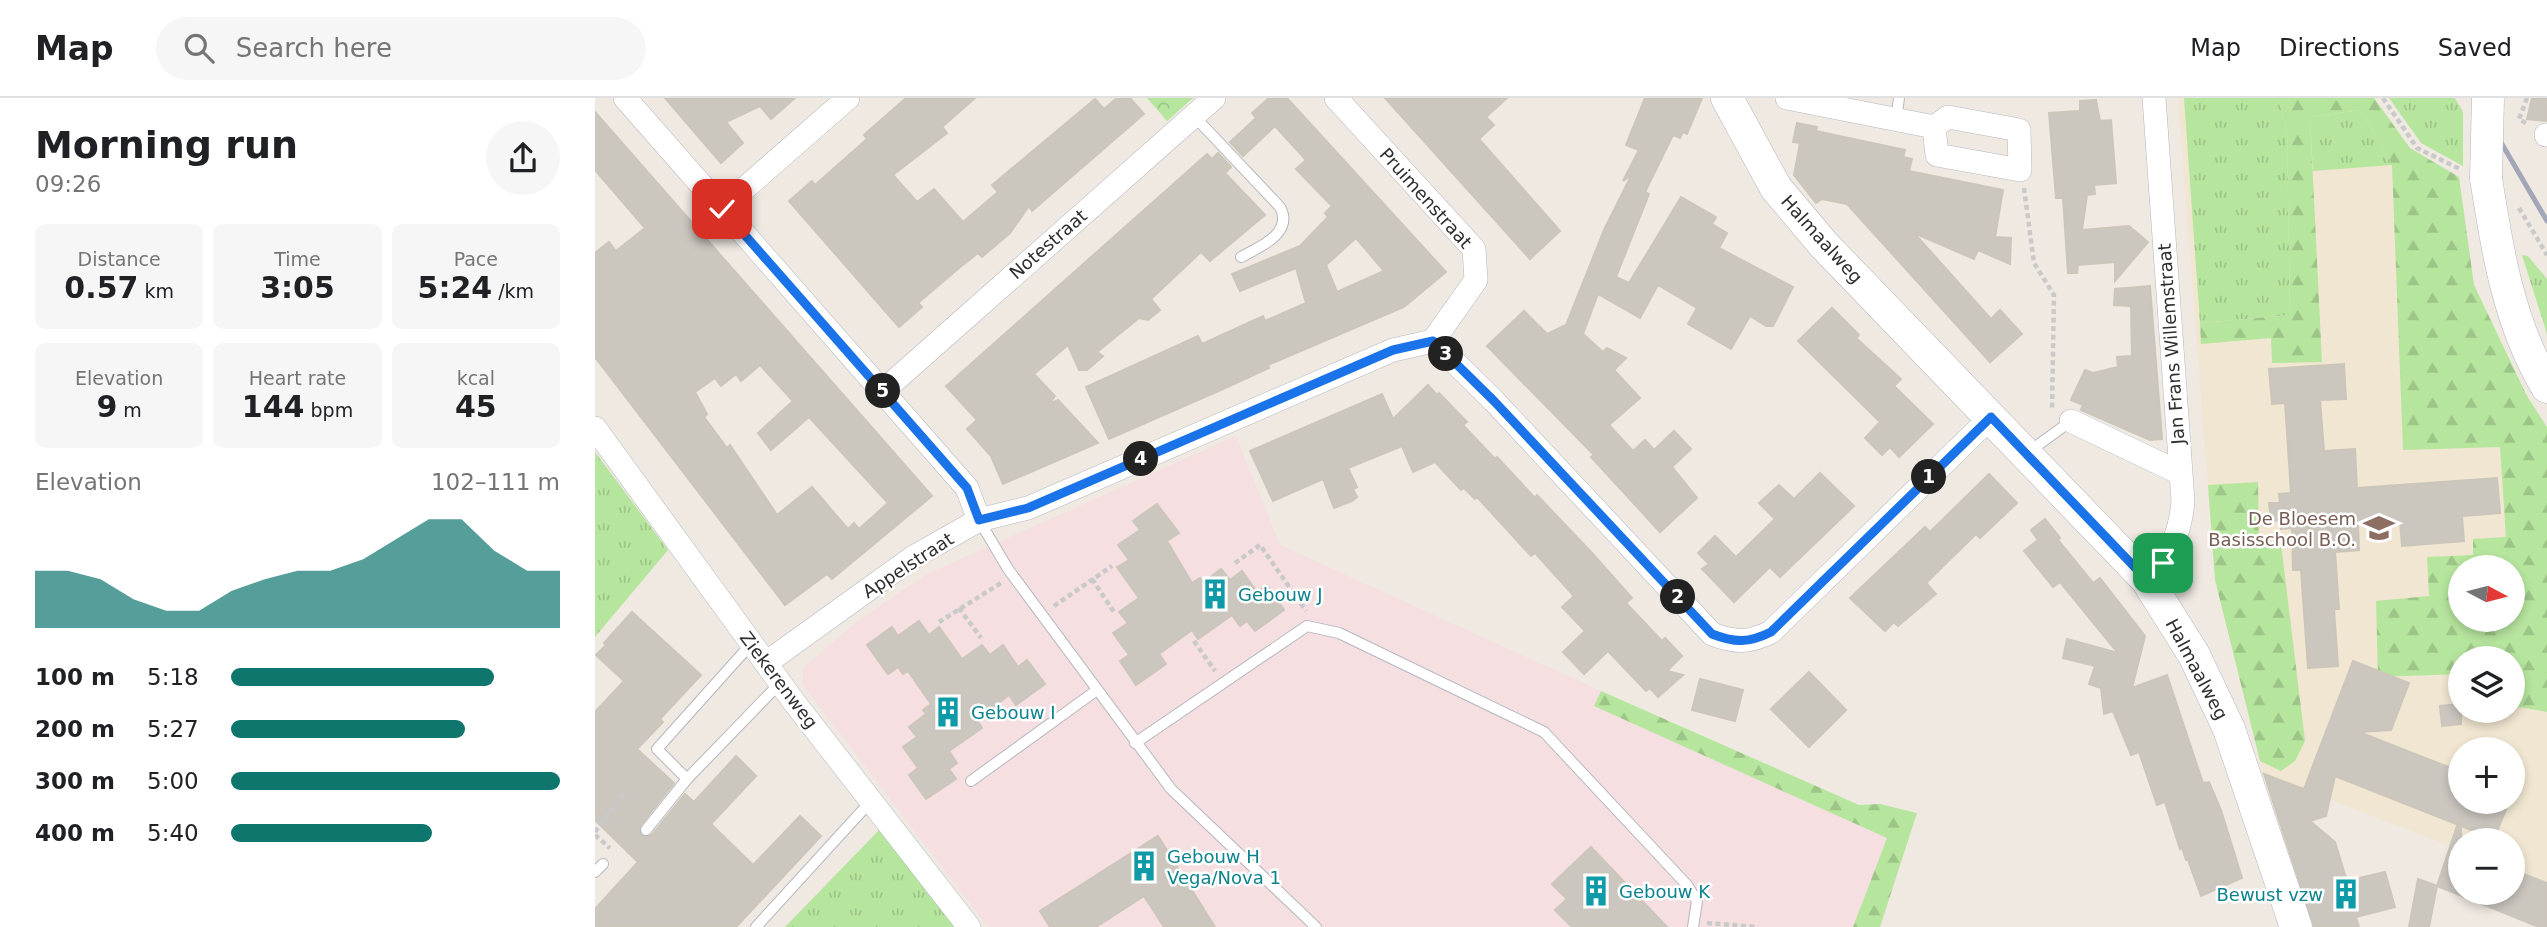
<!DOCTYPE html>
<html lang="en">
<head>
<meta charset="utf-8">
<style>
	:root { --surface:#fff; --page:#f6f6f6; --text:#202124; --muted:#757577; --line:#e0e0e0; --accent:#0f766e }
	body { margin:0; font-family:"DejaVu Sans",sans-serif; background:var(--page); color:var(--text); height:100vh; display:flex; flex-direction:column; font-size:26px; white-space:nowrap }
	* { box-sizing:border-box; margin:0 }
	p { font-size:23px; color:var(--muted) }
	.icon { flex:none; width:38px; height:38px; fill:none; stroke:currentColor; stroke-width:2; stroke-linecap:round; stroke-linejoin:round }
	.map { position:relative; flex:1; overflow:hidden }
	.side { display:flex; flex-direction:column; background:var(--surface); width:595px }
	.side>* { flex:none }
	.needle { width:46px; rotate:97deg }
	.controls { position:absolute; left:1853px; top:457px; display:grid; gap:14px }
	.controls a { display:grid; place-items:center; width:77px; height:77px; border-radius:50%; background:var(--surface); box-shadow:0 4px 10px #0003; font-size:35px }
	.pin { position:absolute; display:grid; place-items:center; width:60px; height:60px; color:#fff; margin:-30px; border-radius:14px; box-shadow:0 4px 10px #0006 }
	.km { position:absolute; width:35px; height:35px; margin:-18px; border-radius:50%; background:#222; color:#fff; font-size:19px; line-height:35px; text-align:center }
	.round { display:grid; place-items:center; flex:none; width:74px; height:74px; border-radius:37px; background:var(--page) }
	.summary { display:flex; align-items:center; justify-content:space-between; height:119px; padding:0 35px }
	h1 { font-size:38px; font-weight:700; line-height:52px }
	.metrics { display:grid; grid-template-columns:repeat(3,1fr); gap:10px; height:119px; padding:7px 35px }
	.metrics div { display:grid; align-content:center; border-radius:10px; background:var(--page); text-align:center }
	.metrics b { font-size:30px; font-weight:700 }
	.metrics small { font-size:19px; font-weight:400 }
	.metrics p { font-size:19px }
	.chart { height:196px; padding:14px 35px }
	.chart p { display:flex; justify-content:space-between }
	.chart svg { width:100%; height:126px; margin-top:7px; fill:var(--accent); opacity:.7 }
	ul { padding:0 35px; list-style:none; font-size:23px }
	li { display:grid; grid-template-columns:112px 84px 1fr; align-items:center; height:52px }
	li i { height:18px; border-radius:9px; background:var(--accent) }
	header { display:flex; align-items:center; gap:42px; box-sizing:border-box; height:98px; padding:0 35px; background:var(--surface); border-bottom:2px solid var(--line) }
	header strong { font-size:33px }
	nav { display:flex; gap:38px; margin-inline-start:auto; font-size:24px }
	.search { width:490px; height:63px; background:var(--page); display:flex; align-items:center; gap:18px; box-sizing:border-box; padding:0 24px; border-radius:38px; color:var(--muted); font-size:26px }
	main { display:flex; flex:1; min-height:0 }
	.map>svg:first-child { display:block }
	.education { fill:#f0e6d1; fill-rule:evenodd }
	.medical { fill:#f5dfe0 }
	.grass { fill:url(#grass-tufts) }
	.forest { fill:url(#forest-firs); fill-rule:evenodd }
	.park { fill:url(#park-crowns) }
	.building { fill:#cbc7bf; stroke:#cbc5ba; stroke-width:2; fill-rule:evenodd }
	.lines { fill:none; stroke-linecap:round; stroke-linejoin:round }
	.lane-casing { stroke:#b4b7c1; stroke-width:12 }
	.street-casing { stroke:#b4b7c1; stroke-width:24 }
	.secondary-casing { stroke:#b4b7c1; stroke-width:33 }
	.path { stroke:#c9c9c9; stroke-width:4.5; stroke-dasharray:5 3.5; stroke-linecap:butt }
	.lane { stroke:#fff; stroke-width:10 }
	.street { stroke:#fff; stroke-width:23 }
	.secondary { stroke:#fff; stroke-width:32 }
	.rail { stroke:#a3a6b8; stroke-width:5 }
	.secondary-bridge-casing { stroke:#b4b7c1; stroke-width:33; stroke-linecap:butt }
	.secondary-bridge { stroke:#fff; stroke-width:32 }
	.route-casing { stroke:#fff; stroke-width:14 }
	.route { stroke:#1a73e8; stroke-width:9 }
	.labels { text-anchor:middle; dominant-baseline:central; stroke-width:5; stroke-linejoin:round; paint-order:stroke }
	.street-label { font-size:18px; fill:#2e2e2e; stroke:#fff }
	.education-label { font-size:18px; fill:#785e54; stroke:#fff; text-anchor:end }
	.culture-label { font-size:18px; fill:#0d838f; stroke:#fff; text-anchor:start }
</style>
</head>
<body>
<header>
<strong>Map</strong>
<div class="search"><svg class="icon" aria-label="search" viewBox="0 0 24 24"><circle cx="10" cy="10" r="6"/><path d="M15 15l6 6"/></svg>Search here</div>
<nav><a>Map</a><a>Directions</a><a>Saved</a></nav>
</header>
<main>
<section class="side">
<div class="summary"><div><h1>Morning run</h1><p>09:26</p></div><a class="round"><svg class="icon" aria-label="share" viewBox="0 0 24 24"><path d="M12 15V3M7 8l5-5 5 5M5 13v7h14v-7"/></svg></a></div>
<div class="metrics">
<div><p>Distance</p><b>0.57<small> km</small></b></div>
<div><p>Time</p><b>3:05</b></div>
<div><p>Pace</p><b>5:24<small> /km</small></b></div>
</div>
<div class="metrics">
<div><p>Elevation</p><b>9<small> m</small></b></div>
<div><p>Heart rate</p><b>144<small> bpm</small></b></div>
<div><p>kcal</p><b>45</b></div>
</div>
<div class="chart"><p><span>Elevation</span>102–111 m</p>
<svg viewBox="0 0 160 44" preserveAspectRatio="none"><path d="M0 44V24L10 24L20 27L30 34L40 38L50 38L60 31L70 27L80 24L90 24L100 20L110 13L120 6L130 6L140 17L150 24L160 24V44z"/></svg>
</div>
<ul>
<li><b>100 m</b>5:18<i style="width:80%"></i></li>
<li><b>200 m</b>5:27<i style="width:71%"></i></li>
<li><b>300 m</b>5:00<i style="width:100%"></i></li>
<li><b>400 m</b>5:40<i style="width:61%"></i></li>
</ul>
</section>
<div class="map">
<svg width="1952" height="829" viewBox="0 0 1952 829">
	<defs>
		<pattern id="grass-tufts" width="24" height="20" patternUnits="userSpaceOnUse" patternTransform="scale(1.75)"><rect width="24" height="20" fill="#b6e59e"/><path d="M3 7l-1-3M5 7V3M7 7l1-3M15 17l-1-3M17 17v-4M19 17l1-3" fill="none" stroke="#9dc588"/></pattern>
		<pattern id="forest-firs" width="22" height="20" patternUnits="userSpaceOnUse" patternTransform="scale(1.75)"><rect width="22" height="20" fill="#b6e59e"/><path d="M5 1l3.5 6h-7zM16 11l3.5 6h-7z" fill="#9dc588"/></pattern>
		<pattern id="park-crowns" width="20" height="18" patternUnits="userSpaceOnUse" patternTransform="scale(1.75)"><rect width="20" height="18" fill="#b6e59e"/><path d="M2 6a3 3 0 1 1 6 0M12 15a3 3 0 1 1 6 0" fill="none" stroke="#9dc588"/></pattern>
	</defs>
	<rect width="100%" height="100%" fill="#efe9e1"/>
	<path class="education" d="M1583 0H1773L1952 391V785L1918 772V742H1866L1865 752 1669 676 1620 482ZM1866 469H1918V522H1866ZM1866 560H1918V612H1866ZM1866 651H1918V704H1866Z"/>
	<polygon class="medical" points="641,338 685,447 1006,593 999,608 1292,740 1258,829 393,829 208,587 208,570 261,524 330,477"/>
	<g class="grass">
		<polygon points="1589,0 1679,0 1685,6 1692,33 1695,217 1605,225"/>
		<polygon points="1794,0 1860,0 1868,14 1868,68 1826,45"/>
		<polygon points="1766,12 1797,67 1718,73 1715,19"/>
		<polygon points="1927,157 1933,158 1952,181 1952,236"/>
		<polygon points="0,354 73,452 0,539"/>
		<polygon points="287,729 363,829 190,829"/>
	</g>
	<g class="forest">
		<path d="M1679 0H1779L1815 50 1864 79 1879 187 1932 298 1952 329V614L1918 608V560H1866L1865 576 1783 579 1781 503 1834 498 1832 459 1878 457V441L1911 439 1905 349 1808 352 1797 67 1766 12 1715 19 1727 264 1677 265 1676 240 1606 246 1605 225 1695 217 1692 33 1685 6ZM1866 469H1918V522H1866Z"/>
		<polygon points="1663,384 1664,448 1686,446 1710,643 1700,663 1686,673 1665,663 1620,482 1613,387"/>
		<polygon points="1006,593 1264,707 1285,706 1322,715 1285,829 1258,829 1292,740 999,608"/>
	</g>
	<polygon class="park" points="552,0 598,0 572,23"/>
	<g class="building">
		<polygon points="70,0 200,0 176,21 165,8 131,24 148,45 126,65"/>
		<polygon points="311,0 380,0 347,29 352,35 298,77 322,104 339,91 368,124 403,94 397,87 500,1 509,11 522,0 535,0 549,16 437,113 434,108 415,135 387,159 383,155 364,170 323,205 327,209 304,229 194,103 217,83 220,87 272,41 269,37"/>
		<path d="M674 0H692L851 174 809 209 673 267 674 270 628 291 514 341 491 289 603 238 607 246 668 218 670 223 711 205 701 170 645 193 637 176 705 148 733 119 730 115 737 108 701 71 711 62 680 28 648 58 635 44 661 20 657 15ZM761 140 789 173 742 194 731 167Z"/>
		<polygon points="790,0 912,0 891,19 899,27 884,41 965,133 935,161"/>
		<polygon points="1050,0 1107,0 1092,36 1088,34 1085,40 1078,37 1050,94 1054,96 1021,179 1034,185 1086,99 1121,119 1117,126 1132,135 1124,150 1198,189 1178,228 1171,228 1155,218 1136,251 1093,226 1102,210 1063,187 1045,220 1003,196 988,236 1008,254 1012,250 1031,260 1019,272 1045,300 1014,327 1038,353 1050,342 1059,352 1079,333 1096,351 1077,369 1102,400 1065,434 996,359 999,357 892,248 929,213 952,236 971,227 1009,132 1037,76 1028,83 1044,52 1031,47"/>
		<polygon points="1937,0 1952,0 1952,23 1932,21"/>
		<polygon points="1501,2 1505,23 1516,22 1521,85 1499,87 1500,96 1492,97 1487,132 1534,128 1553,144 1520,183 1520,164 1483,167 1482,175 1473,175 1468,100 1461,100 1454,15 1485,13 1485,3"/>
		<path d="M0 14 337 398 237 481 232 476 190 507 0 259V155L14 144 21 153 50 130 0 72ZM165 267 198 303 163 335 176 352 214 319 293 405 264 431 259 425 253 431 217 389 182 417 135 347 132 350 109 319 112 316 100 294 120 280 126 288 141 276 146 283Z"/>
		<polygon points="1202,25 1222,29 1221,33 1310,52 1308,59 1317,61 1314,73 1408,92 1400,139 1416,140 1415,166 1383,152 1379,161 1319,135 1396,221 1405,212 1427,236 1395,264 1252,106 1227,101 1221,105 1199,77 1205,45 1198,44"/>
		<polygon points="623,55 636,69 630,75 670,117 615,163 606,154 556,201 565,212 553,222 544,220 502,254 508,258 492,272 484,272 473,247 439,276 460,298 454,306 463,302 503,345 408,386 396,358 372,331 382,322 351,288 612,56 617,61"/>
		<polygon points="1555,188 1567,341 1555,342 1486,312 1488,307 1476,302 1490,272 1498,275 1523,269 1522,259 1537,258 1536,208 1519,207 1520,191"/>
		<polygon points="1237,210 1264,237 1261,240 1306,281 1299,288 1338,326 1304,359 1295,349 1287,357 1270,340 1285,324 1203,243"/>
		<polygon points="1749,266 1751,301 1725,302 1729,353 1760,351 1762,390 1902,380 1905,415 1867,418 1869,443 1807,448 1805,422 1763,425 1764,452 1740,454 1744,511 1739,511 1743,568 1713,570 1706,472 1698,472 1697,430 1686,431 1686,422 1676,423 1674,405 1685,405 1684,396 1696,395 1690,305 1677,306 1674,271"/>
		<polygon points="833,287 842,297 844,295 872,324 868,327 900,361 902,359 940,400 942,397 997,455 1037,500 1031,505 1067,543 1070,540 1087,558 1072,573 1088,577 1063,599 1055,590 1051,593 1013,553 989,576 968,554 990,533 967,509 979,498 940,455 936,458 882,399 880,401 869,390 866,392 840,364 818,374 807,348 753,370 762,389 758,391 762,399 757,403 739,410 728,381 678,403 655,353 787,296 798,321"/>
		<polygon points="1225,375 1259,408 1185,479 1175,469 1139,504 1107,471 1114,466 1103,455 1120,438 1141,459 1180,421 1164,405 1184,387 1199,401"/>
		<polygon points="1394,376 1422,405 1385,440 1381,436 1331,485 1341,496 1303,528 1299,524 1290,533 1255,500 1330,429 1335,434"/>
		<polygon points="562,406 584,435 572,443 597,485 605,480 609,484 626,471 635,482 647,473 662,494 672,487 689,512 660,533 652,523 645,528 637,517 603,541 597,532 564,556 571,566 541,587 525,563 534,557 518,535 533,525 524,514 544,500 522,469 534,462 523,447 545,432 538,423"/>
		<polygon points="1450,421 1465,440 1463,442 1498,485 1505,480 1550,538 1537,590 1572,577 1608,685 1614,684 1626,712 1647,780 1606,798 1593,762 1591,762 1587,750 1585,751 1570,704 1562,707 1544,654 1536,657 1518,613 1509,616 1506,590 1494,586 1500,568 1468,560 1472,541 1523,555 1465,484 1458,489 1429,453 1443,442 1436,432"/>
		<polygon points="37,514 106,577 65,621 68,624 42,651 79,685 45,728 46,738 57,737 90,696 99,704 141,658 161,678 116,726 158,767 205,718 226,738 141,829 0,829 0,811 43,764 0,722 0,614 29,583 1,557 11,547 9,545"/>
		<polygon points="324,523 334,537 344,529 367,561 387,547 395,557 408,547 423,569 432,562 450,586 421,607 414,597 382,622 387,630 354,653 362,665 354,671 361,681 331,701 314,677 323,670 308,649 322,639 314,629 331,616 328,612 336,606 313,573 308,576 303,569 293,576 272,547 297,529 303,538"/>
		<polygon points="1758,563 1814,585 1796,632 1764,634 1866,674 1866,704 1914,704 1899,741 1740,678 1731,718 1715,723 1740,744 1752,783 1790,774 1800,809 1761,819 1764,829 1719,829 1669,676 1709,691"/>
		<polygon points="1214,574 1251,612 1214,649 1176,611"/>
		<polygon points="1105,581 1148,592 1140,623 1097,612"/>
		<polygon points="1866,606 1866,626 1847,628 1845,608"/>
		<polygon points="1862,728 1866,729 1866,794 1918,794 1918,772 1952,785 1952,829 1944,829 1842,788"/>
		<polygon points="563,738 620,829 569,829 549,798 501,829 455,829 445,813"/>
		<polygon points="996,749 1072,829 977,829 960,812 972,801 957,786"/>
		<polygon points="1823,781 1842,788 1834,829 1814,829"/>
	</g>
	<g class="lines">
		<g class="lane-casing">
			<g id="lane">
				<path d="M599 18 685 109C699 135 665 149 646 159"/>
				<polyline points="1301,22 1304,0"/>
				<polyline points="1432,355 1476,323"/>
				<polyline points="384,422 413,471 576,691 721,829"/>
				<polyline points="540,645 712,528 744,535 949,634 1092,787 1102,803 1098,829"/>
				<polyline points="92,681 62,651 156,546"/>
				<polyline points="376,683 502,592"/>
				<polyline points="51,732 92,681 185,585"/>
				<polyline points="0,774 8,766"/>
				<polyline points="161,829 276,703"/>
			</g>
		</g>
		<g class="street-casing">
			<g id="street">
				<polyline points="30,0 372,390 384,422"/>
				<polyline points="741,0 879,151 881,182 838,243"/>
				<polyline points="1192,0 1339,29 1353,19 1424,32 1425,72 1342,57 1339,29"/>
				<polyline points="1951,37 1952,37"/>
				<polyline points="126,111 253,0"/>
				<path d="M838 243 899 303 1117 536C1140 545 1154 545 1176 534L1396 319"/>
				<polyline points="288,293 619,0"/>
				<polyline points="1476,323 1585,375"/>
				<polyline points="0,330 199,604 374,829"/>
				<path d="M1552 482C1575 458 1585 437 1588 403L1559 0"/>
				<polyline points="171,565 317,460 384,422 433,410 798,252 838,243"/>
			</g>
		</g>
		<g class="secondary-casing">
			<g id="secondary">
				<polyline points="1132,0 1181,90 1229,147 1552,482 1599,557 1634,631 1701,829"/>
				<path d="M1891 80C1902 152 1914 226 1952 289"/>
			</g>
		</g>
		<g class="path">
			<polyline points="1788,0 1822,50 1867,72"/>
			<polyline points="1932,0 1924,21 1934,27"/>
			<polyline points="1429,90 1439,165 1459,197 1457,313"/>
			<polyline points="1924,110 1952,157"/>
			<polyline points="640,465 665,447 711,513"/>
			<polyline points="497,481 519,514"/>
			<polyline points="459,508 517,468"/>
			<polyline points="364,510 386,540"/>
			<polyline points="344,524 406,485"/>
			<polyline points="599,543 620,573"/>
			<polyline points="0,734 30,694"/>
			<polyline points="0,737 15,750"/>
			<polyline points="1112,825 1163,829"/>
		</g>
		<use href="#lane" class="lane"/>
		<use href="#street" class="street"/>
		<use href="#secondary" class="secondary"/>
		<polyline class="rail" points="1880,0 1952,123"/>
		<g class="secondary-bridge-casing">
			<polyline id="secondary-bridge" points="1891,80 1893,0"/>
		</g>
		<use href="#secondary-bridge" class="secondary-bridge"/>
	</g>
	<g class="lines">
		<g class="route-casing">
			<path id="route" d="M127 111 372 390 384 422 433 410 798 252 838 243 899 303 1117 536C1140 545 1154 545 1176 534L1396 319 1552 482 1568 465"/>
		</g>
		<use href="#route" class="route"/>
	</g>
	<defs>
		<g id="school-bare" transform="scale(2.415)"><path d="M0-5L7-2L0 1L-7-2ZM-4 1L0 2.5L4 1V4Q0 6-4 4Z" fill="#8d6e63" stroke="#fff" stroke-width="2.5" paint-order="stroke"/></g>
		<g id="building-bare" transform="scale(2.415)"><path d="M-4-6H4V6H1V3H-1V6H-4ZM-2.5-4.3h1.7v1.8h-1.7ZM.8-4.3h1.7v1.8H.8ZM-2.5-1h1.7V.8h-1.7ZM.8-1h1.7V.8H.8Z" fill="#0f9aa8" stroke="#fff" stroke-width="2.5" paint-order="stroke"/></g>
	</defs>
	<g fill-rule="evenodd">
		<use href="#school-bare" x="1784" y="430"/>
		<use href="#building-bare" x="620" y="496"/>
		<use href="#building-bare" x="353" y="614"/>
		<use href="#building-bare" x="549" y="768"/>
		<use href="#building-bare" x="1001" y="793"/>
		<use href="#building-bare" x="1751" y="796"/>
	</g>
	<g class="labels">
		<g class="street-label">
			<text transform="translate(831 100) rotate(48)">Pruimenstraat</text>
			<text transform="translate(1227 141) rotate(48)">Halmaalweg</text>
			<text transform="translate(453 146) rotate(-41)">Notestraat</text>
			<text transform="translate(1576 246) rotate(-94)">Jan Frans Willemstraat</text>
			<text transform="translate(313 467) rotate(-33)">Appelstraat</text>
			<text transform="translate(1602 571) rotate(62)">Halmaalweg</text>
			<text transform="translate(184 582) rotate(53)">Ziekerenweg</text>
		</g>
		<g class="education-label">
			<text x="1761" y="420">De Bloesem<tspan x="1761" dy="21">Basisschool B.O.</tspan></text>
		</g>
		<g class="culture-label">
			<text x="643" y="496">Gebouw J</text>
			<text x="376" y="614">Gebouw I</text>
			<text x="572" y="758">Gebouw H<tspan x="572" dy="21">Vega/Nova 1</tspan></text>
			<text x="1024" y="793">Gebouw K</text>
			<text x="1728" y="796" text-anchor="end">Bewust vzw</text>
		</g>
	</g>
</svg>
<div class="controls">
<a><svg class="needle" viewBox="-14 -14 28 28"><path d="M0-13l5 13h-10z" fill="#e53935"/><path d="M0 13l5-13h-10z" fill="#757577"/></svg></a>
<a><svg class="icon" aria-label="layers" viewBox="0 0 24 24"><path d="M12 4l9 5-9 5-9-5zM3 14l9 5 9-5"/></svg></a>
<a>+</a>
<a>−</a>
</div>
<div class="pin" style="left:1568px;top:465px;background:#1e9e55"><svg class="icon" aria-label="arrive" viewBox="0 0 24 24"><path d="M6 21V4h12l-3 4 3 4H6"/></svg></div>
<div class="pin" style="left:127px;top:111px;background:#d93025"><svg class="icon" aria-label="check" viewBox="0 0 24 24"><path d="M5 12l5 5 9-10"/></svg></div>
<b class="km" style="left:1334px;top:379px">1</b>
<b class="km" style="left:1083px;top:499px">2</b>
<b class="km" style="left:851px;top:256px">3</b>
<b class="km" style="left:546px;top:361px">4</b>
<b class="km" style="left:288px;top:293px">5</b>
</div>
</main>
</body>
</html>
